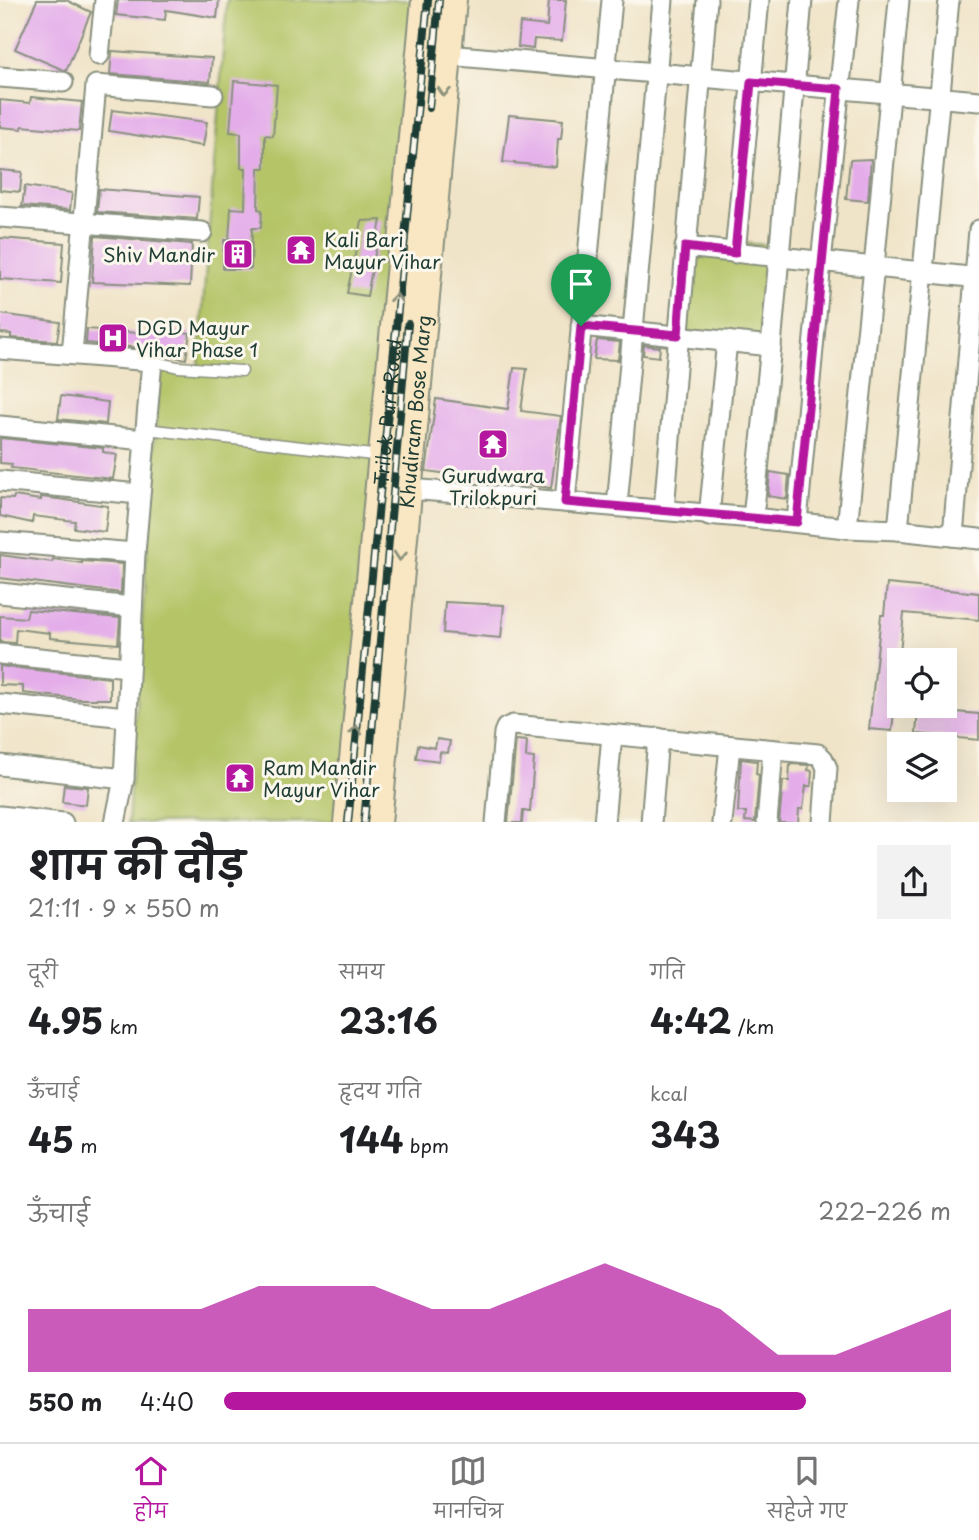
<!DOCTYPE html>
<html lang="hi">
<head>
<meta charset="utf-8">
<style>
	:root { --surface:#fff; --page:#f2f2f2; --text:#202124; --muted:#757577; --line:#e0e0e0; --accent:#b5179e }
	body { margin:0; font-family:"Playpen Sans","Playpen Sans Deva",sans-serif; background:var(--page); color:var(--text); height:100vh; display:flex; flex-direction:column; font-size:26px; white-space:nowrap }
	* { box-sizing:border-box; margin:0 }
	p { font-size:23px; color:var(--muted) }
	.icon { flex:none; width:38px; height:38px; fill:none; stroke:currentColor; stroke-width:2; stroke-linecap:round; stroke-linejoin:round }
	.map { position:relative; height:822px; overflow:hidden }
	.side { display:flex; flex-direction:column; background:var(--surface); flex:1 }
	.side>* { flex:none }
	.buttons { position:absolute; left:887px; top:648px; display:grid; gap:14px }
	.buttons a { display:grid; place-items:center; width:70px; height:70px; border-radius:0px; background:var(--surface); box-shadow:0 7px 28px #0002; font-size:35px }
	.pin { position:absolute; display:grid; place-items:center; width:60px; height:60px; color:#fff; margin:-72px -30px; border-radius:50% 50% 50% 0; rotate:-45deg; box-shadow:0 0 7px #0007 }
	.pin .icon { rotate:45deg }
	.round { display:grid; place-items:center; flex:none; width:74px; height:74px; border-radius:0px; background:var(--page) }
	.summary { display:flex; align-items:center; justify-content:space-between; height:119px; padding:0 28px }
	h1 { font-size:38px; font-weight:700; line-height:52px }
	.metrics { display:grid; grid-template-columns:repeat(3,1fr); gap:10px; height:119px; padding:7px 28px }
	.metrics div { display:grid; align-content:center }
	.metrics b { font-size:35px; font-weight:700 }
	.metrics small { font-size:19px; font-weight:400 }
	.metrics p { font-size:19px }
	.chart { height:196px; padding:14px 28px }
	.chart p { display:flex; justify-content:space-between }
	.chart svg { width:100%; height:126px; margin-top:7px; fill:var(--accent); opacity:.7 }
	ul { padding:0 28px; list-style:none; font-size:23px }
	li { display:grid; grid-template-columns:112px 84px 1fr; align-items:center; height:52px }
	li i { height:18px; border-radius:9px; background:var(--accent) }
	.tabs { display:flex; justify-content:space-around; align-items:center; height:98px; border-top:2px solid var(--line); background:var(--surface); font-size:19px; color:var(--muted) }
	.tabs a { display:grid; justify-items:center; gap:4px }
	.tabs .active { color:var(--accent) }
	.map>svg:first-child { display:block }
	.green { fill:#b4c466; stroke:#6a804d; stroke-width:2 }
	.building { fill:#e4adea }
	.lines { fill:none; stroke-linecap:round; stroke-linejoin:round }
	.lane-casing { stroke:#88907e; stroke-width:13 }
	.street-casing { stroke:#88907e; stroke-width:23 }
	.secondary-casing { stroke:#88907e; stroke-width:32 }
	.lane { stroke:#fff; stroke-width:10 }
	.street { stroke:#fff; stroke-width:19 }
	.secondary { stroke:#f9e7c3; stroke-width:28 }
	.rail-casing { stroke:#1f3d34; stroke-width:8 }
	.rail { stroke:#fbf7ec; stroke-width:5; stroke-dasharray:16; stroke-linecap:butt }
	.oneway { stroke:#8c927c }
	.route-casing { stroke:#fff; stroke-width:14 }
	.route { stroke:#b5179e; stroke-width:9 }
	.labels { text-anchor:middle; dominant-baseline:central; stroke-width:6; stroke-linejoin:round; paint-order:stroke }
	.poi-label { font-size:19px; fill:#1f3d34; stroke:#fbf7ec; text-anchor:start }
	.street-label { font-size:19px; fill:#1f3d34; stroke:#fbf7ec }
</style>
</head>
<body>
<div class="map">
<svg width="979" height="823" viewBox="0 0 979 823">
	<rect width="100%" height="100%" fill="#fbf7ec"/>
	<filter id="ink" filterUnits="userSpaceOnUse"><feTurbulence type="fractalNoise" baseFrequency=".0143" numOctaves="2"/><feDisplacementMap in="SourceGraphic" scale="14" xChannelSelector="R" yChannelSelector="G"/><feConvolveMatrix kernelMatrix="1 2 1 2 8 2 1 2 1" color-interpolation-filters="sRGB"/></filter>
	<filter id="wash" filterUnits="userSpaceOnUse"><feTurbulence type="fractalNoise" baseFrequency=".00686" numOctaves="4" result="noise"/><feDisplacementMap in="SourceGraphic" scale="28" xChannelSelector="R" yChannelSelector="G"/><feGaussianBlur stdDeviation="1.57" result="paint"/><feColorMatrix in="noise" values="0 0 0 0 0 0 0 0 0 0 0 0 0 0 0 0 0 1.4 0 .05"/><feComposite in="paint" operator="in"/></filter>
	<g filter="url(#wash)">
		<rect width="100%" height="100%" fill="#f0e4c8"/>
		<g class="green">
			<polygon points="227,0 422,0 344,822 128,823 160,366 198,369"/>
			<polygon points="693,239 777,246 768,342 684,333"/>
		</g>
		<g id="blocks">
			<g class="building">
				<polygon points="37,0 66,0 91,12 66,71 15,49"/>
				<polygon points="118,0 219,0 217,18 166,10 165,20 116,15"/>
				<polygon points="549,0 566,0 562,41 534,39 533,49 518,47 520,23 547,26"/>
				<polygon points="112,51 212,58 210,82 110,74"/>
				<polygon points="234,81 277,85 273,136 265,135 265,168 259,168 258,209 262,210 261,228 252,228 251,269 223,269 224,240 229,240 231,208 245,209 246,168 241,168 241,133 230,132"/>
				<polygon points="31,97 82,102 79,131 22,126 22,129 0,127 0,100 30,103"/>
				<polygon points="112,110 207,122 203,146 109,131"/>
				<polygon points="509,115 563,120 561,139 558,139 556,167 503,162"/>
				<polygon points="871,159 868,201 846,199 850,160"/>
				<polygon points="0,170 22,172 20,192 0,190"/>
				<polygon points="25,186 72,193 70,210 22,206"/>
				<polygon points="99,189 199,197 197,219 97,212"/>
				<polygon points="381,220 367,296 347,293 362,221"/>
				<polygon points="95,236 192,244 190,286 92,282"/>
				<polygon points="0,238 64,243 61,283 0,279"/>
				<polygon points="0,314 60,322 57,341 11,338 11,334 0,333"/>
				<polygon points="152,327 190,333 186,359 163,355 153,349 86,343 87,329 151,334"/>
				<polygon points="597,340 620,342 618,360 594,359"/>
				<polygon points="644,345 660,347 659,357 643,355"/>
				<polygon points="514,368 527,369 521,411 561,416 551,488 426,471 436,399 508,409"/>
				<polygon points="61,396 108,402 106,424 58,419"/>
				<polygon points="0,438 103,448 103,452 117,455 113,479 11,468 12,464 0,463"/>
				<polygon points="770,472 789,475 787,499 768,496"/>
				<polygon points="14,496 41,500 41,497 58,499 108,506 105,532 74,528 75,521 33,516 32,523 0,516 0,498 13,499"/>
				<polygon points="0,555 52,562 53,559 82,563 82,561 122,564 121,593 0,578"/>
				<polygon points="887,584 979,593 979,620 904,613 892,731 869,729 881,615 884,615"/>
				<polygon points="445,602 504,605 501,638 443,633"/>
				<polygon points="28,610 120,618 118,644 50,638 50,633 16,629 15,643 0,642 0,616 26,618"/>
				<polygon points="0,666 110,678 110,699 80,699 23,693 23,686 0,685"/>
				<polygon points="918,709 979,714 979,740 916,734"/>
				<polygon points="437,739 450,741 448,753 440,752 439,761 416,758 418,745 435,748"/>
				<polygon points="516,740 527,741 526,757 534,758 530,812 523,811 522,823 508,823"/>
				<polygon points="741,759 757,761 756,774 759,775 755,822 745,821 746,812 738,812"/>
				<polygon points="790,764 809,765 808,770 812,771 811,786 806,786 803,809 799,809 798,823 779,823 783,781 789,781"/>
				<polygon points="64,785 88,787 86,805 62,802"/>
			</g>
		</g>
	</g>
	<g filter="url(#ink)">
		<use href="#blocks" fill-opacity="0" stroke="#88907e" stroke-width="2"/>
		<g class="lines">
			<g class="lane-casing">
				<g id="lane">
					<polyline points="152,361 178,367 242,371"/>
					<polyline points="146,429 381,456"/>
				</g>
			</g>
			<g class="street-casing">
				<g id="street">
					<polyline points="99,55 105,0"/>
					<polyline points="447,55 979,101"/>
					<polyline points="0,77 63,82"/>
					<polyline points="0,217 202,232"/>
					<polyline points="685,247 979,278"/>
					<polyline points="735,253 759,0"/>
					<polyline points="581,326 771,346"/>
					<polyline points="0,349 152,361 135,553 124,779 115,823"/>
					<polyline points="72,354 96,85 213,95"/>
					<polyline points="0,426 145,440"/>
					<polyline points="0,481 139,494"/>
					<polyline points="398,488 753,518 847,528 898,530 979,539"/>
					<polyline points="565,502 612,0"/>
					<polyline points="617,506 663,0"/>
					<polyline points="664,510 707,0"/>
					<polyline points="709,516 727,341"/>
					<polyline points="753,518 771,346 802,0"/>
					<polyline points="797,522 821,262 849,0"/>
					<polyline points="847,528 874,267 899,0"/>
					<polyline points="898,530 949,0"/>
					<polyline points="953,536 979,230"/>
					<polyline points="0,542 135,553"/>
					<polyline points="0,593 132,607"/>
					<polyline points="0,654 128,667"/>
					<polyline points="0,704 126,717"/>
					<polyline points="0,765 124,779"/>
					<polyline points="0,816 63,823"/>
					<polyline points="496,823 504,733 506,728 513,725 818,754 823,759 827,768 823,823"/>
					<polyline points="604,823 612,735"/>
					<polyline points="651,823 658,738"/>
					<polyline points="722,823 730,746"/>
					<polyline points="767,823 773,750"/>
				</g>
			</g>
			<g class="secondary-casing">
				<g id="secondary">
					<path id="s1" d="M348 823 426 0"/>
					<path id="s2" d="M377 823 452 0"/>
				</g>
			</g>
			<use href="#lane" class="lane"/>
			<use href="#street" class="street"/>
			<use href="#secondary" class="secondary"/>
			<g class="rail-casing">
				<g id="rail">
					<polyline points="429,108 439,0"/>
					<polyline points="348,823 428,0"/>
					<polyline points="364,823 408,324"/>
				</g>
			</g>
			<use href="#rail" class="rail"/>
		</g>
		<defs><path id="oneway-chevron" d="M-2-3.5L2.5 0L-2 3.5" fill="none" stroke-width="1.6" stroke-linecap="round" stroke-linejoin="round" transform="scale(1.75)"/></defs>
		<g class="oneway">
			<use href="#oneway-chevron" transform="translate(444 92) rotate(95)"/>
			<use href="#oneway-chevron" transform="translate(396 298) rotate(-84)"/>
			<use href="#oneway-chevron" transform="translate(400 556) rotate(95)"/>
			<use href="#oneway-chevron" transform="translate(356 730) rotate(-85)"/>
		</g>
	</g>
	<g class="lines" filter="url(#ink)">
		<g class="route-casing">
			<polygon id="route" points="751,82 839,89 797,522 565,502 581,326 678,335 685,247 735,253"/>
		</g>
		<use href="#route" class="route"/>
	</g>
	<defs>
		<g id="temple-square" transform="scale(1.575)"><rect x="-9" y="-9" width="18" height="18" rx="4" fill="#b5179e" stroke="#fbf7ec"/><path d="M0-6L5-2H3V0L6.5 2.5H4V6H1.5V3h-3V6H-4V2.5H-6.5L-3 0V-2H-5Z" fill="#fff"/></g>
		<g id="building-square" transform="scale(1.575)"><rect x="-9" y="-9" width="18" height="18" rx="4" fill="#b5179e" stroke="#fbf7ec"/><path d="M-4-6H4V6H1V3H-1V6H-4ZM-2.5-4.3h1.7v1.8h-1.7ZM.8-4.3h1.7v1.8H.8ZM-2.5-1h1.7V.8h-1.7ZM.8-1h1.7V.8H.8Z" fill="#fff"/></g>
		<g id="hospital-square" transform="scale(1.575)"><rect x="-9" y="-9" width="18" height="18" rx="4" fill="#b5179e" stroke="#fbf7ec"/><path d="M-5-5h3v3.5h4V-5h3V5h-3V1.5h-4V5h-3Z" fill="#fff"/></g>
	</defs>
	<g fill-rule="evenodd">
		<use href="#temple-square" x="301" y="250"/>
		<use href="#building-square" x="238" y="254"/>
		<use href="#hospital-square" x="113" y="338"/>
		<use href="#temple-square" x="493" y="444"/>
		<use href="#temple-square" x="240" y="778"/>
	</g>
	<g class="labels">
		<g class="poi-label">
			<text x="324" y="239">Kali Bari<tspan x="324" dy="22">Mayur Vihar</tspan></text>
			<text x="215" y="254" text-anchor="end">Shiv Mandir</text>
			<text x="136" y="327">DGD Mayur<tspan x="136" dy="22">Vihar Phase 1</tspan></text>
			<text x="493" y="475" text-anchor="middle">Gurudwara<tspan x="493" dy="22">Trilokpuri</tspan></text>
			<text x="263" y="767">Ram Mandir<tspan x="263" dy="22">Mayur Vihar</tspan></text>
		</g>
		<g class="street-label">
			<text stroke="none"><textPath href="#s1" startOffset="413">Trilok Puri Road</textPath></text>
			<text stroke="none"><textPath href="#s2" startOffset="413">Khudiram Bose Marg</textPath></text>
		</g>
	</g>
</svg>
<div class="buttons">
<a><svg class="icon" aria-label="locate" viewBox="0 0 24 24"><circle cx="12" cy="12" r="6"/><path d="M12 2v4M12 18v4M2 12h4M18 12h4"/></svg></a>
<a><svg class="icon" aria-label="layers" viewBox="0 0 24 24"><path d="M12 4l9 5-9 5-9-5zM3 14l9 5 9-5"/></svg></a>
</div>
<div class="pin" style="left:581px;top:326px;background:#1e9e55"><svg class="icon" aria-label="arrive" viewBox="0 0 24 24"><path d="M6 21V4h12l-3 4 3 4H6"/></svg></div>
</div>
<section class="side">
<div class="summary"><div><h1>शाम की दौड़</h1><p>21:11 · 9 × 550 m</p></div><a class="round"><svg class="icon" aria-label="share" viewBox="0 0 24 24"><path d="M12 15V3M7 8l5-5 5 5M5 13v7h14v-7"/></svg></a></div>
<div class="metrics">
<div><p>दूरी</p><b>4.95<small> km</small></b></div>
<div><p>समय</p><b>23:16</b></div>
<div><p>गति</p><b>4:42<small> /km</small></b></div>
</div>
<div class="metrics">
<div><p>ऊँचाई</p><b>45<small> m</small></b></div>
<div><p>हृदय गति</p><b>144<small> bpm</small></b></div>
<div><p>kcal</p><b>343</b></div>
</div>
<div class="chart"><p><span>ऊँचाई</span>222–226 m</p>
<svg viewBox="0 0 160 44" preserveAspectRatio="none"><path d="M0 44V22L10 22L20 22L30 22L40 14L50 14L60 14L70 22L80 22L90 14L100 6L110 14L120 22L130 38L140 38L150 30L160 22V44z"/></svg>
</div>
<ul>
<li><b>550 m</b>4:40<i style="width:80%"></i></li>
</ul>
</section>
<nav class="tabs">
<a class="active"><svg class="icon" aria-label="home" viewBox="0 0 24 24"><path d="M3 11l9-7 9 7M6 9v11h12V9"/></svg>होम</a>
<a><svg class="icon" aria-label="map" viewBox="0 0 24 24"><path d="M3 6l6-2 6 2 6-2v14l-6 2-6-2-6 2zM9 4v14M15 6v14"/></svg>मानचित्र</a>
<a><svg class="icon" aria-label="saved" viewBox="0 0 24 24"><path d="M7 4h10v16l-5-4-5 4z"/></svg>सहेजे गए</a>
</nav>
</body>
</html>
